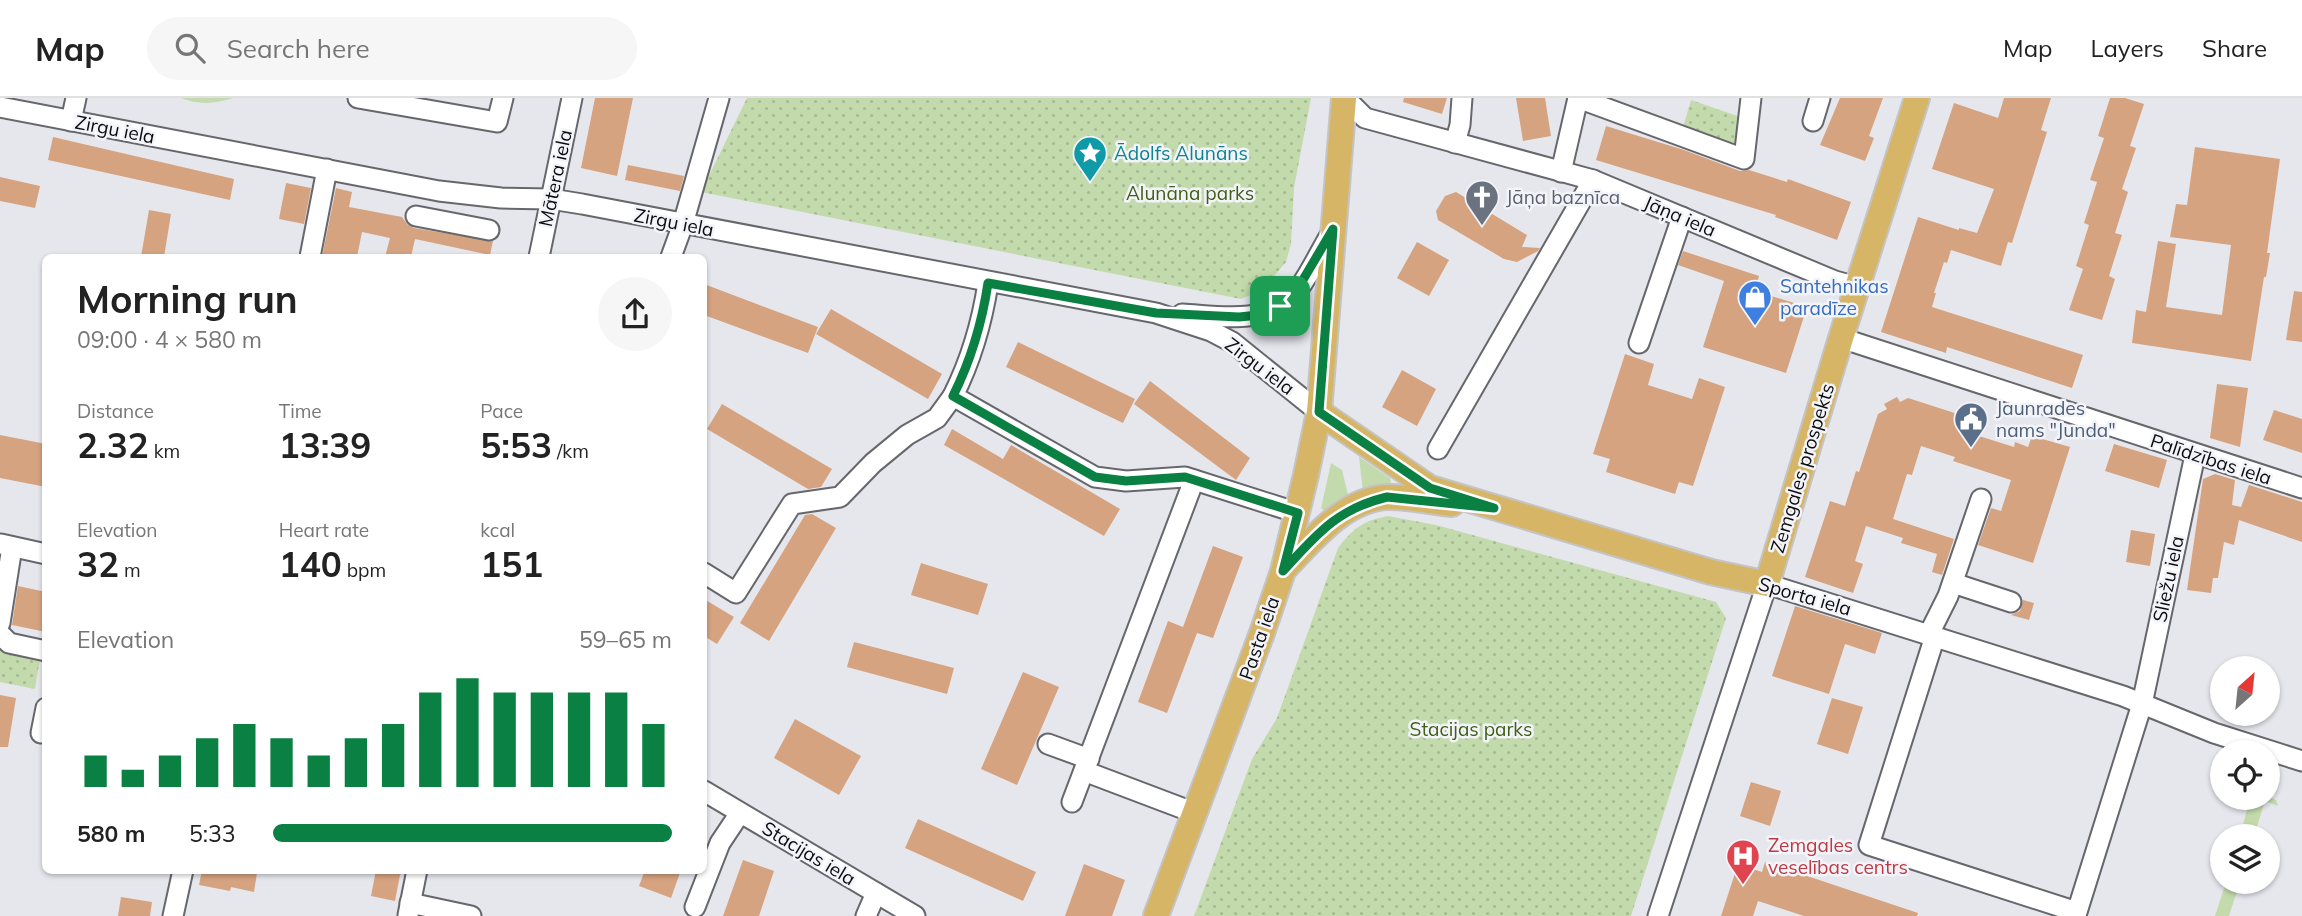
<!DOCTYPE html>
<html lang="en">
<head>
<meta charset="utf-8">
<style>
	:root { --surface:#fff; --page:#f6f6f6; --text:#222; --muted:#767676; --line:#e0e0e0; --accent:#0b8043 }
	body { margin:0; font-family:Mulish,sans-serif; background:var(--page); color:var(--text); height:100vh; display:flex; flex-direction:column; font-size:26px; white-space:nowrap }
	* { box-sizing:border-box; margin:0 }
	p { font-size:23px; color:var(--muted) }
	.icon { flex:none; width:38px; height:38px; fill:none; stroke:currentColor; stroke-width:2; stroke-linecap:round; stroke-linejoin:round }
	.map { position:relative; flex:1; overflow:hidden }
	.details { position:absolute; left:42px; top:156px; width:665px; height:620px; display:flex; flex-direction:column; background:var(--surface); border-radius:10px; box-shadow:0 2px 5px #0004 }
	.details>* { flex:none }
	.needle { width:46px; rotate:27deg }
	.controls { position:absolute; left:2210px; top:558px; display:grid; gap:14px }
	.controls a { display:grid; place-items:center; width:70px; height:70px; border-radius:50%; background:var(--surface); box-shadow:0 2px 5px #0004; font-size:35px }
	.pin { position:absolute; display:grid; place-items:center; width:60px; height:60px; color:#fff; margin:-30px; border-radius:14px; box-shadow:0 4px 10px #0006 }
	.round { display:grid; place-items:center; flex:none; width:74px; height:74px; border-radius:37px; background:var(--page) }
	.headline { display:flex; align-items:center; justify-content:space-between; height:119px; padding:0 35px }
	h1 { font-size:38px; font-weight:700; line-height:52px }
	.figures { display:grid; grid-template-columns:repeat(3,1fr); gap:10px; height:119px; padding:7px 35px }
	.figures div { display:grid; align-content:center }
	.figures b { font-size:35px; font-weight:700 }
	.figures small { font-size:19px; font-weight:400 }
	.figures p { font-size:19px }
	.chart { height:196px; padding:14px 35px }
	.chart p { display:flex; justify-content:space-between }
	.chart svg { width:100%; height:126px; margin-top:7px; stroke:var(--accent); stroke-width:6 }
	ul { padding:0 35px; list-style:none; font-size:23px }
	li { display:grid; grid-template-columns:112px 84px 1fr; align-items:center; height:52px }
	li i { height:18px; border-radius:9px; background:var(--accent) }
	header { display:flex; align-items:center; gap:42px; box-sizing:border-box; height:98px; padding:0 35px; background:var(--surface); border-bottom:2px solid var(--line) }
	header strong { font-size:33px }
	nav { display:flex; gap:38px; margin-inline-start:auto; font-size:24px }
	.search { width:490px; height:63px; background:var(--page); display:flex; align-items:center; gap:18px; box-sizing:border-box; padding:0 24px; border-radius:38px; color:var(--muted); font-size:26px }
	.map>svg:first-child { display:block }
	.grass { fill:#c3dbac }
	.park { fill:url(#park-dots) }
	.building { fill:#d5a380 }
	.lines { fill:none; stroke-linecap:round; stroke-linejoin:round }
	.minor-casing { stroke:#66676c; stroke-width:23 }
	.major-casing { stroke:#c4c4c5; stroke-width:28 }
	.minor { stroke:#fff; stroke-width:19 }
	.major { stroke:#d7b567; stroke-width:24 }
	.route-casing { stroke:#fff; stroke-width:14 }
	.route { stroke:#0b8043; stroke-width:9 }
	.labels { text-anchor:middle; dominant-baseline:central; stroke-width:5; stroke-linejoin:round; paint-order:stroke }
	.street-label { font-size:19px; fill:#0b0b0d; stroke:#f3f4fa }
	.culture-label { font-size:19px; fill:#0d838f; stroke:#f3f4fa; text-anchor:start }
	.park-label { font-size:19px; fill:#405f15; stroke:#f3f4fa }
	.worship-label { font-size:19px; fill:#5b616d; stroke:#f3f4fa; text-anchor:start }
	.shop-label { font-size:19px; fill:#366cbe; stroke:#f3f4fa; text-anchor:start }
	.service-label { font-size:19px; fill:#4e5e75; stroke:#f3f4fa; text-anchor:start }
	.health-label { font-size:19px; fill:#be3a42; stroke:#f3f4fa; text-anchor:start }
</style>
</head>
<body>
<header>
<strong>Map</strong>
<div class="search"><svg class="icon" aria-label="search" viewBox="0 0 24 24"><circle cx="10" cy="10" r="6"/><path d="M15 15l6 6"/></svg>Search here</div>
<nav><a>Map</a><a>Layers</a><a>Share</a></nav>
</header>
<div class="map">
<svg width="2302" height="818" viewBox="0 0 2302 818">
	<defs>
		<pattern id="park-dots" width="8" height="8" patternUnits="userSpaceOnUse" patternTransform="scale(1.75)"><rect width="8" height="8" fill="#c3dbac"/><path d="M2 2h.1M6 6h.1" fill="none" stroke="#a6bb93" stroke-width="1.8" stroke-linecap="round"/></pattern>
	</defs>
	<rect width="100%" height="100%" fill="#e6e7ed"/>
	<g class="grass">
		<path d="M181 0H233C215 6 199 7 181 0Z"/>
		<polygon points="1359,359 1390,380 1391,384 1388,390 1363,394"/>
		<polygon points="1331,365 1342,372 1349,401 1325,414 1321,410"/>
		<polygon points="2268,698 2276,702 2278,708 2265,703 2254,738 2240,738 2250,700 2268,700"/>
		<polygon points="2226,784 2240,784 2229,818 2215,818"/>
	</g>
	<g class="park">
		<polygon points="747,0 1311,0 1294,90 1291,146 1286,164 1262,192 1241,201 701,94"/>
		<polygon points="1691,2 1749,22 1741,49 1683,29"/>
		<path d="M1388 418 1436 427 1716 504 1726 520 1631 818H1194L1252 661 1277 620 1338 450C1354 430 1362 423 1388 418Z"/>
		<polygon points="0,550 40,561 35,591 0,584"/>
	</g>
	<g class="building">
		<polygon points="595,0 633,0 617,78 581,70"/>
		<polygon points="1404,0 1447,0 1442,16 1403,4"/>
		<polygon points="1516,0 1545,0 1551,38 1523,43"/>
		<polygon points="1840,0 1883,0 1869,38 1874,40 1865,63 1820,47"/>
		<polygon points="2004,0 2051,0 2041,32 2047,34 2012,145 2008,144 2001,168 1951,152 1947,165 1944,164 1934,195 1936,195 1932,209 2083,257 2072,290 1947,249 1946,255 1881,234 1918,119 1959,132 1959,130 1977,135 1994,91 1932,71 1954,5 1998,20"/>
		<polygon points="2110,0 2125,0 2144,6 2130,48 2136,50 2122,91 2128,94 2115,135 2122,137 2109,178 2115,181 2102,222 2069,212 2083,171 2076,168 2089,127 2084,125 2097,84 2090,82 2104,40 2098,38"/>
		<polygon points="1606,28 1684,52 1740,73 1749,72 1787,84 1788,81 1851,104 1837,142 1775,119 1776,117 1596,62"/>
		<polygon points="53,39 234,81 230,102 48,62"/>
		<polygon points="2195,49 2280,61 2267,155 2270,155 2266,179 2264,179 2251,263 2132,245 2136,212 2146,214 2158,143 2176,146 2166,209 2222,217 2231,147 2170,139 2176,106 2187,107"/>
		<polygon points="628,67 684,78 680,93 625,82"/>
		<polygon points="0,79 40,88 35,110 0,103"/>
		<polygon points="286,85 311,90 304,126 279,121"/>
		<polygon points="336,90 352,94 349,109 402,119 408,127 414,130 493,143 490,157 415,141 411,159 385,159 390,140 362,134 357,159 322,159"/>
		<polygon points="1456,94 1527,137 1522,149 1540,150 1538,153 1517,164 1504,161 1438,122 1436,113 1445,98"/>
		<polygon points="149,112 171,116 164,159 141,159"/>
		<polygon points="1417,144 1449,162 1429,198 1397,180"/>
		<polygon points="1683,153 1759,178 1755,193 1807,209 1786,275 1703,249 1724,183 1678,167"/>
		<polygon points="704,186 818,229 808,255 704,217"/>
		<polygon points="2294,193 2302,194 2302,244 2286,242"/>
		<polygon points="831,211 942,276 928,301 816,236"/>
		<polygon points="1018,244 1135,301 1123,325 1006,269"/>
		<polygon points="1625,256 1654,266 1648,287 1692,301 1699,280 1725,289 1693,388 1679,384 1675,396 1606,374 1610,361 1593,356"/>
		<polygon points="1402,272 1436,291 1417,328 1382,309"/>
		<polygon points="1150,283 1250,360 1236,382 1134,306"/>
		<polygon points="2217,286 2248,290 2240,349 2210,340"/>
		<polygon points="1897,299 1900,304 1908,300 1967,319 1968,315 1985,321 1979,338 2014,349 2015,344 2028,349 2032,338 2070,349 2033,465 1978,447 1991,410 2001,413 2011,382 1953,363 1955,359 1921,348 1912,377 1907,376 1893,421 1954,441 1942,477 1932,474 1937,456 1901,445 1903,440 1866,428 1855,463 1863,466 1853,495 1805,479 1830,403 1845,408 1856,373 1859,374 1878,316 1887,311 1884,306"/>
		<polygon points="722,306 832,371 821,389 808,391 707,331"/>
		<polygon points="2274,312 2302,321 2302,355 2263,342"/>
		<polygon points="952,331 1003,361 1011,347 1120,411 1104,438 944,347"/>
		<polygon points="0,337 46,346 46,389 0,380"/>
		<polygon points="2114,346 2167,362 2159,390 2105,373"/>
		<polygon points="2215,376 2235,382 2232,407 2241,409 2249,387 2302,404 2302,444 2239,422 2234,447 2224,444 2218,480 2213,480 2211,495 2187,492 2203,381"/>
		<polygon points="812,416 836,430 769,543 740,525 805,417"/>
		<polygon points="2131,432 2155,436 2150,468 2126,464"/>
		<polygon points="1213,448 1243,459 1213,540 1197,535 1167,615 1138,604 1168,523 1183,529"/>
		<polygon points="921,465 988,486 978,517 911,497"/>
		<polygon points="18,488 46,494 46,534 12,527"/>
		<polygon points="704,501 734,519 717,546 704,538"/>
		<polygon points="2023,502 2034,505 2029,522 2011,517 2020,513"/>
		<polygon points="1795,508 1882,535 1875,556 1845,546 1829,596 1772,578"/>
		<polygon points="854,544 954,570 947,596 847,569"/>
		<polygon points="1023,574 1059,589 1017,687 981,671"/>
		<polygon points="0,597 16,600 8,649 0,649"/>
		<polygon points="1832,600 1863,609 1848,656 1817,646"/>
		<polygon points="795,621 861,658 839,697 774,660"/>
		<polygon points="1751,684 1781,693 1770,728 1740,718"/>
		<polygon points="918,721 1036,774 1023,803 905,750"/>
		<polygon points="743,762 774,773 759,818 723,818"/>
		<polygon points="1765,764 1918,815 1917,818 1804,818 1758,803 1753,818 1721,818 1738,766 1762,774"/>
		<polygon points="1084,766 1125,782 1112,818 1065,818"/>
		<polygon points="202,772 242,772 257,775 254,794 231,789 230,793 199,787"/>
		<polygon points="376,772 401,772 395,803 371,798"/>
		<polygon points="645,772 681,772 671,800 639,788"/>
		<polygon points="121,799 152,804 150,818 118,818"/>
	</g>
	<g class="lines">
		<g class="minor-casing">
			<g id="minor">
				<polyline points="358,0 497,24 503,0"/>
				<polyline points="1345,0 1365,20 1593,82 1835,183 1857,189"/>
				<polyline points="1578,0 1744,61 1751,0"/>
				<polyline points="0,9 439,93 501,100 551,101 582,106 1156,215 1211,233 1232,244 1319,314"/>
				<polyline points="71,23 76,0"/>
				<polyline points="1813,23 1820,0"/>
				<polyline points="1455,45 1460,27 1462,0"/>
				<polyline points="1561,74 1578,0"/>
				<polyline points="416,118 489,132"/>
				<polyline points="310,159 327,71"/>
				<polyline points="539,159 572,0"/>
				<polyline points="671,159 683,126 719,0"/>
				<path d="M988 185C982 225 971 262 953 298L1095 379 1126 383 1185 379 1298 415"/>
				<path d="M1182 216C1219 218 1264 227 1293 198 1305 186 1323 148 1333 132"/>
				<polyline points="1841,240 2302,390"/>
				<polyline points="1639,245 1682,119"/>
				<polyline points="1438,351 1593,82"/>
				<polyline points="1,446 46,456"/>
				<polyline points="704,475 736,495 792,406 840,399 873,365 907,337 937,320 953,298"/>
				<polyline points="1953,485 2011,504"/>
				<polyline points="0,525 12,449"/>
				<polyline points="0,536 9,545 46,553"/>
				<polyline points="1929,536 1948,498 1981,401"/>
				<polyline points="1935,538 1869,747 2077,814 2142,606 2195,357"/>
				<polyline points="41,635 46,610"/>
				<polyline points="1048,646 1089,661"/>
				<polyline points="1084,673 1195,715"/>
				<polyline points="704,693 915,818"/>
				<polyline points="1072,704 1194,382"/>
				<polyline points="410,805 471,818"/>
				<polyline points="695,809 720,745 740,715"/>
				<polyline points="408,817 417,772"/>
				<polyline points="173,818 183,772"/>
				<polyline points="866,818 876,795"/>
				<polyline points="1658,818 1767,486 2123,598 2214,635 2302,663"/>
			</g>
		</g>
		<g class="major-casing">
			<g id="major">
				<polyline points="1319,314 1430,390 1711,474 1767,486 1841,240 1917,0"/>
				<path d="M1286 469C1313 441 1344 402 1386 399 1406 398 1432 404 1452 406"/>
				<polyline points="1156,818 1262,535 1283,473 1306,377 1319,314 1344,0"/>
			</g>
		</g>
		<use href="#minor" class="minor"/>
		<use href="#major" class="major"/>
	</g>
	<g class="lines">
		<g class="route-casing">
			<path id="route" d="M1333 131 1319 314 1430 390 1494 410 1387 399C1337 411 1317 436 1283 473L1298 415 1185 379 1126 383 1095 379 953 298C971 262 982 225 988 185L1156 215 1239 219 1259 217 1280 208 1294 197Z"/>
		</g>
		<use href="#route" class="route"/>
	</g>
	<defs>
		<g id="sight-pin" transform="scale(1.75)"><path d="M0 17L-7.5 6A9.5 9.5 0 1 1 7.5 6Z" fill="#0f9aa8" stroke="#f3f4fa"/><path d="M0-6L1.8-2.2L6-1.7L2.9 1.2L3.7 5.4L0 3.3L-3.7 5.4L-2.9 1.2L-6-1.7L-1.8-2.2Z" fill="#fff"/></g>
		<g id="church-pin" transform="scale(1.75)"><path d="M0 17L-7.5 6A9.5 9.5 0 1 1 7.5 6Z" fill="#6b7280" stroke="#f3f4fa"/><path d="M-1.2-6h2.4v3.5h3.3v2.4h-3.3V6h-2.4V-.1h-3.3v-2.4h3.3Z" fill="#fff"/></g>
		<g id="shop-pin" transform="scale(1.75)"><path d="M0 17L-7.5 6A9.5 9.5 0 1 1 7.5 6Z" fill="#3f7fe0" stroke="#f3f4fa"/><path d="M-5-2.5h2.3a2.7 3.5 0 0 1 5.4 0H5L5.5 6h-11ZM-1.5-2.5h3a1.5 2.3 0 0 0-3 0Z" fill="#fff"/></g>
		<g id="civic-pin" transform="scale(1.75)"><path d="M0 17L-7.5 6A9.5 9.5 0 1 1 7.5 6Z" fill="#5c6f8a" stroke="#f3f4fa"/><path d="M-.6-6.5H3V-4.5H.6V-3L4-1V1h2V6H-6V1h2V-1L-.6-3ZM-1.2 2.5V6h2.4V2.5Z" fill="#fff"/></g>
		<g id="hospital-pin" transform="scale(1.75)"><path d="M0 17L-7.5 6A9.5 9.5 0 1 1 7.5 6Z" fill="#e0444e" stroke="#f3f4fa"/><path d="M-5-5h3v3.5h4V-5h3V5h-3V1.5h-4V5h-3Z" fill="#fff"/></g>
	</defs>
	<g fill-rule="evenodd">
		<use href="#sight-pin" x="1090" y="55"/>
		<use href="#church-pin" x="1482" y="99"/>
		<use href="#shop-pin" x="1755" y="199"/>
		<use href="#civic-pin" x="1971" y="321"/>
		<use href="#hospital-pin" x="1743" y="758"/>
	</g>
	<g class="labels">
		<g class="street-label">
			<text transform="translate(115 31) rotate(11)">Zirgu iela</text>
			<text transform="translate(555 80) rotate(-78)">Mātera iela</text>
			<text transform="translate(1680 118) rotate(23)">Jāņa iela</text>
			<text transform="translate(674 124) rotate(11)">Zirgu iela</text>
			<text transform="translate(1260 268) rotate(37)">Zirgu iela</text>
			<text transform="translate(2211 361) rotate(18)">Palīdzības iela</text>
			<text transform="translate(1802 370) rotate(-73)">Zemgales prospekts</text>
			<text transform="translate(2168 481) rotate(-78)">Sliežu iela</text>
			<text transform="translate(1805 498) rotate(16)">Sporta iela</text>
			<text transform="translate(1259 540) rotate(-71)">Pasta iela</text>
			<text transform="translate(809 755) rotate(31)">Stacijas iela</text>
		</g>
		<g class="culture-label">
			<text x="1114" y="55">Ādolfs Alunāns</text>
		</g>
		<g class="park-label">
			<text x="1190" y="95">Alunāna parks</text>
			<text x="1471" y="631">Stacijas parks</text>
		</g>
		<g class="worship-label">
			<text x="1506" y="99">Jāņa baznīca</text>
		</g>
		<g class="shop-label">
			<text x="1780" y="188">Santehnikas<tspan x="1780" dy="22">paradīze</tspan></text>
		</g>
		<g class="service-label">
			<text x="1996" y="310">Jaunrades<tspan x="1996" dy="22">nams "Junda"</tspan></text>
		</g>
		<g class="health-label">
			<text x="1768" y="747">Zemgales<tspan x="1768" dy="22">veselības centrs</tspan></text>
		</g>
	</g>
</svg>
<div class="controls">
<a><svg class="needle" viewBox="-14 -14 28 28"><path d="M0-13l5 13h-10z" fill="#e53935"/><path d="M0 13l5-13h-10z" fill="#767676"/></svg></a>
<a><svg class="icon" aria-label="locate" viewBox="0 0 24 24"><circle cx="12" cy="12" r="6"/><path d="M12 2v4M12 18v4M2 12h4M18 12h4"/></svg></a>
<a><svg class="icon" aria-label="layers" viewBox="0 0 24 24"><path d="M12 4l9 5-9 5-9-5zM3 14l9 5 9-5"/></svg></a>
</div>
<div class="pin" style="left:1280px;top:208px;background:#1e9e55"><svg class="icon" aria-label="arrive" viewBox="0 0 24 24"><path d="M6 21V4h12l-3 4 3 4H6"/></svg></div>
<section class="details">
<div class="headline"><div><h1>Morning run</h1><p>09:00 · 4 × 580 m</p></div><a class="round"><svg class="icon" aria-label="share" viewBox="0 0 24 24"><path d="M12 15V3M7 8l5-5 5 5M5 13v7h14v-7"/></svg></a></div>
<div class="figures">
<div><p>Distance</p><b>2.32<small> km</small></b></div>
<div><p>Time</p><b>13:39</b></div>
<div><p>Pace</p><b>5:53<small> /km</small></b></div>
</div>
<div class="figures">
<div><p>Elevation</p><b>32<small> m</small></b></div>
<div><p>Heart rate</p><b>140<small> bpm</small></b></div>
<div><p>kcal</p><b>151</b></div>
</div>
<div class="chart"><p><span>Elevation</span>59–65 m</p>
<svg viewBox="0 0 160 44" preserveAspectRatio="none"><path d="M5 44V33M15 44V38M25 44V33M35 44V27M45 44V22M55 44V27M65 44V33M75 44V27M85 44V22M95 44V11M105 44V6M115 44V11M125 44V11M135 44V11M145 44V11M155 44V22"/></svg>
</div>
<ul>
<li><b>580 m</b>5:33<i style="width:100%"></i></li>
</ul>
</section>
</div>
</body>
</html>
